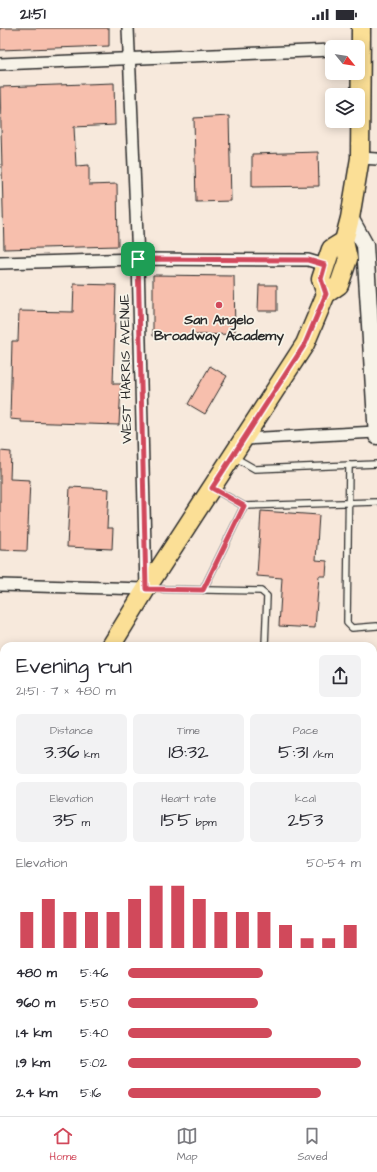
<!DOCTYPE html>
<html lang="en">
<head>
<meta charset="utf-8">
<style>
	:root { --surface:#fff; --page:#f2f2f3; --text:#2b2b33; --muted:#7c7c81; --line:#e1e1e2; --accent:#d1495b }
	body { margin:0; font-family:"Architects Daughter",sans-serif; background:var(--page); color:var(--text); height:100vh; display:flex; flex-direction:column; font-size:15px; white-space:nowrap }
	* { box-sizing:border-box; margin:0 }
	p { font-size:13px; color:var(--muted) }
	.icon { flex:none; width:22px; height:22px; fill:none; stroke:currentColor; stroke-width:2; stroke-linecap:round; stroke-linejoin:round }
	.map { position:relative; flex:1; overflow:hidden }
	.sheet { position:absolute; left:0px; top:614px; width:377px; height:474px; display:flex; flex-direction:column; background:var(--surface); border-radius:12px 12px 0 0; box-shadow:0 2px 10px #0003 }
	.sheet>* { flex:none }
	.needle { width:26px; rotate:120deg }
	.controls { position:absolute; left:325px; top:12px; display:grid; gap:8px }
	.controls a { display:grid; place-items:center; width:40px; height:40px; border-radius:6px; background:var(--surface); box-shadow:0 2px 10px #0003; font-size:20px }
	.pin { position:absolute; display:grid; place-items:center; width:34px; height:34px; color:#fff; margin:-17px; border-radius:8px; box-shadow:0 2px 6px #0006 }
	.round { display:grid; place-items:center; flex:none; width:42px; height:42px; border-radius:6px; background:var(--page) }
	.summary { display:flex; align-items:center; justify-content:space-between; height:68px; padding:0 16px }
	h1 { font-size:22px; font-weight:600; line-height:30px }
	.stats { display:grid; grid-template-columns:repeat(3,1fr); gap:6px; height:68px; padding:4px 16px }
	.stats div { display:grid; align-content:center; border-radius:6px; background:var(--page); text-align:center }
	.stats b { font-size:20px; font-weight:600 }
	.stats small { font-size:11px; font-weight:400 }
	.stats p { font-size:11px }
	.chart { height:112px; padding:8px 16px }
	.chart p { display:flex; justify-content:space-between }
	.chart svg { width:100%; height:72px; margin-top:4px; stroke:var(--accent); stroke-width:6 }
	ul { padding:0 16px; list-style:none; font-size:13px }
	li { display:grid; grid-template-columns:64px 48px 1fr; align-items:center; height:30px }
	li i { height:10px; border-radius:5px; background:var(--accent) }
	.status { display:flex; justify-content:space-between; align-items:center; height:28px; padding:0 20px; background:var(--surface); direction:ltr }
	.status svg { height:11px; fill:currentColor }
	.tab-bar { display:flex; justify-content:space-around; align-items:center; height:56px; border-top:1px solid var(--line); background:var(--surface); font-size:11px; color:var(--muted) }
	.tab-bar a { display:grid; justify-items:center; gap:2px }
	.tab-bar .selected { color:var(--accent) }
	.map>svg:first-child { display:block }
	.building { fill:#f7bfad; stroke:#2b2b2b }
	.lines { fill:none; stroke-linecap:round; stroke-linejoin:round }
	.lane-casing { stroke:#2b2b2b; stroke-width:8 }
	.street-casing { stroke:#2b2b2b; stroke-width:14 }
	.secondary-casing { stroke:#2b2b2b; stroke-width:19 }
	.primary-casing { stroke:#2b2b2b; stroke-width:21 }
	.lane { stroke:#f7f3e8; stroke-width:5.5 }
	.street { stroke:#f7f3e8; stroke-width:11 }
	.secondary { stroke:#f7f3e8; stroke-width:16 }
	.primary { stroke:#fbdf96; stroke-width:18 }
	.route-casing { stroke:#fff; stroke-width:8 }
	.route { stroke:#d1495b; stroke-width:5 }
	.poi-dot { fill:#d1495b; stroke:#f7f3e8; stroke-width:1.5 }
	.labels { text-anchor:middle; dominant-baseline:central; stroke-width:3.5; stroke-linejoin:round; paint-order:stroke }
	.poi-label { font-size:14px; font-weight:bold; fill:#2b2b2b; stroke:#f7f3e8 }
	.street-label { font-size:14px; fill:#2b2b2b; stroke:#f7f3e8 }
</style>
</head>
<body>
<div class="status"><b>21:51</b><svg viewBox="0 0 49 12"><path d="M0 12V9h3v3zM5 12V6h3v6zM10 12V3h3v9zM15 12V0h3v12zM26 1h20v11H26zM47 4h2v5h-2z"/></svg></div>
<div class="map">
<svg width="377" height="1088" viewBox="0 0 377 1088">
	<rect width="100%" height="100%" fill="#f7e9dc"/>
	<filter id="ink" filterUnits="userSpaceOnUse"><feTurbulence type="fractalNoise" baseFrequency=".025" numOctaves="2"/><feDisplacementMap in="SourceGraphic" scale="8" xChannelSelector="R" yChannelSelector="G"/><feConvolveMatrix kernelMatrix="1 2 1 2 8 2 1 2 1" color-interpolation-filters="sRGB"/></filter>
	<g filter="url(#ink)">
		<g class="building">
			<polygon points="0,0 109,0 109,18 0,22"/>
			<polygon points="114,55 115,97 74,99 76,138 89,137 89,157 117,156 118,218 4,221 0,59"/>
			<polygon points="229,88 231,173 196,174 194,90"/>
			<polygon points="318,124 319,158 252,159 252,126"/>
			<polygon points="153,247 234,248 235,306 153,308"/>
			<polygon points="74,256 116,257 113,356 121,356 119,397 21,394 21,392 10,391 12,313 18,313 19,283 73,284"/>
			<polygon points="259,257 277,257 277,283 258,283"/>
			<polygon points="210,338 227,348 205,386 188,376"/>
			<polygon points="0,423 11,424 10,451 30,452 27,523 0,522"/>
			<polygon points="70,459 109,461 107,500 113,500 112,521 67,519"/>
			<polygon points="261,483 319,487 316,532 327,533 326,548 319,548 315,600 279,598 282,550 257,548"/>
		</g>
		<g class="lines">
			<g class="lane-casing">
				<g id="lane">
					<polyline points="234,429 255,441 377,436"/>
					<polyline points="349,437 347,595 352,600 377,598"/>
					<polyline points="214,461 244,478 377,474"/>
					<polyline points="150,561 261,563 267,568 265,618"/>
					<polyline points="203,562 244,478"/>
					<polyline points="0,725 4,720"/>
					<polyline points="0,748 4,742"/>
					<polyline points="0,772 4,775"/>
					<polyline points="0,910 4,897"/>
					<polyline points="0,1005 4,1005"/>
					<polyline points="3,1036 4,1036"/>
					<polyline points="2,1052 4,1052"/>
					<polyline points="2,1070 4,1070"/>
					<polyline points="15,1084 15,1088"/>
					<polyline points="44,1088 44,1084"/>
					<polyline points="105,1088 107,1084"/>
				</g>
			</g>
			<g class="street-casing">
				<g id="street">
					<polyline points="0,36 332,22"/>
					<polyline points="360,130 377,131"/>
					<polyline points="0,235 138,231 308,232 325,237"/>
					<polyline points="246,411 376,404"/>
					<polyline points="0,557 146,561 138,231 128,0"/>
					<polyline points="373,797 377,797"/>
					<polyline points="373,946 377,945"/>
					<polyline points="210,1088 214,1084"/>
				</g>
			</g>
			<g class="secondary-casing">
				<polyline id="secondary" points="350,190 365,217 377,408"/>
			</g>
			<g class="primary-casing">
				<g id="primary">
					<polyline points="326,266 321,251 331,221 344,213"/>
					<polyline points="111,618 146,561 305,316 326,266 339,257 348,231 344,213 350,190 360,130 361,0"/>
					<polyline points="0,801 4,793"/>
				</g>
			</g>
			<use href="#lane" class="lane"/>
			<use href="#street" class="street"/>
			<use href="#secondary" class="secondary"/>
			<use href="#primary" class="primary"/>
		</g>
	</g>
	<g class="lines" filter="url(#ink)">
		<g class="route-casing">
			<polygon id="route" points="138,231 308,232 325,237 321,251 326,266 305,316 212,460 244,478 203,562 146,561"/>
		</g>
		<use href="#route" class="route"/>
	</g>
	<circle class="poi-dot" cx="219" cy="277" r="4"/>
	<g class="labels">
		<g class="poi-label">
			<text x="219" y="292">San Angelo<tspan x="219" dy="16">Broadway Academy</tspan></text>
		</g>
		<g class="street-label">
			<text transform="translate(126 341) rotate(-91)">WEST HARRIS AVENUE</text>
		</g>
	</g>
</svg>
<div class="controls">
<a><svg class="needle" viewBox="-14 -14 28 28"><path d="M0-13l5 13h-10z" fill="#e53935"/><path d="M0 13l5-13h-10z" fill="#7c7c81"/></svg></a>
<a><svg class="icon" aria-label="layers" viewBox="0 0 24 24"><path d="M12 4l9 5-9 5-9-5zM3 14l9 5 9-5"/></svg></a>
</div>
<div class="pin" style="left:138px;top:231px;background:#1e9e55"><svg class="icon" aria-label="arrive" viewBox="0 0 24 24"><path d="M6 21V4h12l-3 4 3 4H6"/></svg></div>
<section class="sheet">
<div class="summary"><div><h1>Evening run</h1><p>21:51 · 7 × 480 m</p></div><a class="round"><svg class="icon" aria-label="share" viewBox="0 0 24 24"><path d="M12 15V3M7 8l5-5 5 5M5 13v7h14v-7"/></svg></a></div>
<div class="stats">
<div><p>Distance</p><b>3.36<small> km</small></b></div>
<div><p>Time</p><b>18:32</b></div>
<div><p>Pace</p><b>5:31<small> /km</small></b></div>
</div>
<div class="stats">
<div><p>Elevation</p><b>35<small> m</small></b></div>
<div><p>Heart rate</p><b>155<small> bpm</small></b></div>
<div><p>kcal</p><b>253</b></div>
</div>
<div class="chart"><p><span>Elevation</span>50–54 m</p>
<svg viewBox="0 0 160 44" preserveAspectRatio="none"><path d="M5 44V22M15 44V14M25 44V22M35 44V22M45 44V22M55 44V14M65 44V6M75 44V6M85 44V14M95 44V22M105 44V22M115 44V22M125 44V30M135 44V38M145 44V38M155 44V30"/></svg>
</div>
<ul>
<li><b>480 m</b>5:46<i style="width:58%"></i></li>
<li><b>960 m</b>5:50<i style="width:56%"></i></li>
<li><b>1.4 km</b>5:40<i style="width:62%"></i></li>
<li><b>1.9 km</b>5:02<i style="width:100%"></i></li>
<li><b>2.4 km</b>5:16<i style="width:83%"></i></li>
</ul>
</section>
</div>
<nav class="tab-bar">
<a class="selected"><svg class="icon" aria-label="home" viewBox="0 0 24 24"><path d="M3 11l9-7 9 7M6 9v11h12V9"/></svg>Home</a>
<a><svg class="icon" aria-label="map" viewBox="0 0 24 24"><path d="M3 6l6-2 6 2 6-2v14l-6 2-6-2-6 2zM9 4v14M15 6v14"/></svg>Map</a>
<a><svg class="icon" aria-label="saved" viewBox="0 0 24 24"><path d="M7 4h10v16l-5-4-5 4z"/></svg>Saved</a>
</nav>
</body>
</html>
